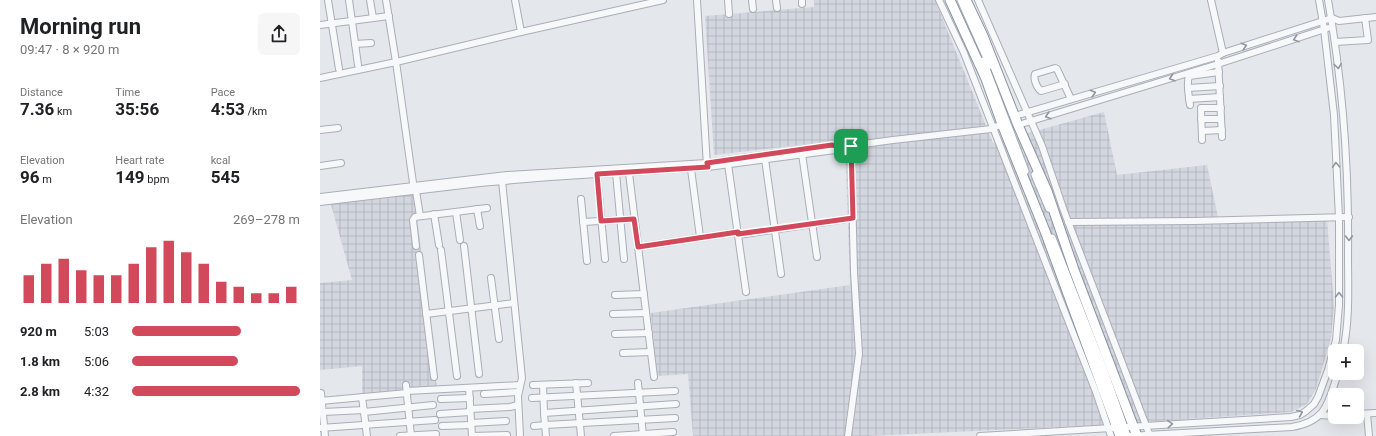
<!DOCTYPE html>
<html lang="en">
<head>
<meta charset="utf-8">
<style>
	:root { --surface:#fff; --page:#f6f6f6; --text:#202124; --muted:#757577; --accent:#d1495b }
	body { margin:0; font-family:Roboto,sans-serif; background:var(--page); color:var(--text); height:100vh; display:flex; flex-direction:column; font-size:15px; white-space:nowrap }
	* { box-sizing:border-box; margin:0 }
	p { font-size:13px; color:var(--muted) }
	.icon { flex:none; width:22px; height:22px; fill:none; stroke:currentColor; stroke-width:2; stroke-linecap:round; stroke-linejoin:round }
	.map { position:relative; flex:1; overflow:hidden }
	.drawer { display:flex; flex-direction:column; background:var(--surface); width:320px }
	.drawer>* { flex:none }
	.controls { position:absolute; left:1008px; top:344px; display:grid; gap:8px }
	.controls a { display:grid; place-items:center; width:36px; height:36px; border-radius:6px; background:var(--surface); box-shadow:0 4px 16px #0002; font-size:20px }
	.pin { position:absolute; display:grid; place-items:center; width:34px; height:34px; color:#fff; margin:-17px; border-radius:8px; box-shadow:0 2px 6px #0006 }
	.round { display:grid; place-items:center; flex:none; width:42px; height:42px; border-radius:6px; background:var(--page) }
	.headline { display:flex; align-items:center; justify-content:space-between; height:68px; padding:0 20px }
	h1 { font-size:22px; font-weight:700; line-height:30px }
	.metrics { display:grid; grid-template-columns:repeat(3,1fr); gap:6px; height:68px; padding:4px 20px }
	.metrics div { display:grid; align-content:center }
	.metrics b { font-size:17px; font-weight:700 }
	.metrics small { font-size:11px; font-weight:400 }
	.metrics p { font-size:11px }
	.chart { height:112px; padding:8px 20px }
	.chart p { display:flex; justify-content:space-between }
	.chart svg { width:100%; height:72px; margin-top:4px; stroke:var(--accent); stroke-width:6 }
	ul { padding:0 20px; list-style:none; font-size:13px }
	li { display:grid; grid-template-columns:64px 48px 1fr; align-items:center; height:30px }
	li i { height:10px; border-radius:5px; background:var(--accent) }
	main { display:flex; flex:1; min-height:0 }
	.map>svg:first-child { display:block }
	.industrial { fill:url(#industrial-grid) }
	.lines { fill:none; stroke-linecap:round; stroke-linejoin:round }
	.minor-casing { stroke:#a9aeb7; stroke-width:8 }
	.major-casing { stroke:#a3abb8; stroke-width:9 }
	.highway-casing { stroke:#8b94a3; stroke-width:11 }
	.minor { stroke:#f7f8fa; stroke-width:6 }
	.major { stroke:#fff; stroke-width:7 }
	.highway { stroke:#fff; stroke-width:9 }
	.oneway { stroke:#9196a0 }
	.route-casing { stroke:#fff; stroke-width:8 }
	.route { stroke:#d1495b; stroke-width:5 }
</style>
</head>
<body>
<main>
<section class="drawer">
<div class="headline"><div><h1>Morning run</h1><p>09:47 · 8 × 920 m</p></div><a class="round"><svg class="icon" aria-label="share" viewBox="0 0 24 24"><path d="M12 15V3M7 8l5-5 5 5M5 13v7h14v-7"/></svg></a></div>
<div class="metrics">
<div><p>Distance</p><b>7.36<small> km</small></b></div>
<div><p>Time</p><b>35:56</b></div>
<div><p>Pace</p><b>4:53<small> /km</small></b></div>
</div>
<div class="metrics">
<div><p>Elevation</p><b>96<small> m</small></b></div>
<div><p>Heart rate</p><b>149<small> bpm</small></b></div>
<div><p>kcal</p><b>545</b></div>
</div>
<div class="chart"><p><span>Elevation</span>269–278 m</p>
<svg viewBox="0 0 160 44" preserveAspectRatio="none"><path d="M5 44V27M15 44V20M25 44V17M35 44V24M45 44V27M55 44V27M65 44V20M75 44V10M85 44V6M95 44V13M105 44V20M115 44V31M125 44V34M135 44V38M145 44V38M155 44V34"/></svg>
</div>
<ul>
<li><b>920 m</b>5:03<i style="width:65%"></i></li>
<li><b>1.8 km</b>5:06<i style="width:63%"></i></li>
<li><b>2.8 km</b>4:32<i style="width:100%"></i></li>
</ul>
</section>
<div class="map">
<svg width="1056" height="436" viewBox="0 0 1056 436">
	<defs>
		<pattern id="industrial-grid" width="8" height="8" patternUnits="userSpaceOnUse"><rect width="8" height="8" fill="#d2d6de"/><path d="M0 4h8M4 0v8" fill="none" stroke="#b4b8c0"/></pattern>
	</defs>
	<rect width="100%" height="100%" fill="#e4e7ec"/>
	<g class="industrial">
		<polygon points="494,0 615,0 673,143 784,112 797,175 887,165 899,222 1007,219 1014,306 1011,338 996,389 987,404 971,412 782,425 548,436 373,436 368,374 337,376 331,313 530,285 525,140 394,155 385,16 494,7"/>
		<polygon points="94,191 117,389 42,397 42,366 0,370 0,283 32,280 10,201"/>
	</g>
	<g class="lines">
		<g class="minor-casing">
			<g id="minor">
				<polyline points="8,0 19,69"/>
				<polyline points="29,0 38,65"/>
				<polyline points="50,0 53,18"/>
				<polyline points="66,0 76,62 201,32"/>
				<polyline points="195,0 201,32 343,0"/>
				<polyline points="377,0 387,166"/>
				<polyline points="408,0 409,14"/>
				<polyline points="432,0 433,9"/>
				<polyline points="456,0 457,8"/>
				<polyline points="482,0 482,4"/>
				<polyline points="619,0 644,53 776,392 791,436"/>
				<polyline points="658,0 722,146 744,211 830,436"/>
				<polyline points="891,0 903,53"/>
				<path d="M1008 0C1023 84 1029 169 1028 254 1028 286 1030 320 1023 351"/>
				<polyline points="0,25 69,16"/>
				<polyline points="1015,42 1048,40 1045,18"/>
				<polyline points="35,44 51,43"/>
				<polyline points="898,61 902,137"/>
				<polyline points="0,78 76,62 94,190"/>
				<path d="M745 84 721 91C717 88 713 79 715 74L735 68 737 69 751 99"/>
				<polyline points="868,88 900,86"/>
				<polyline points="869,99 900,97"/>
				<path d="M870 105C869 96 866 85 869 76L899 72"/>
				<polyline points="695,116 898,56 903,53 1012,18 1019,21 1056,17"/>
				<polyline points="881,119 901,119"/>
				<polyline points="698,125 898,64 1008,28"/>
				<polyline points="0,130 18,128"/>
				<polyline points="882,131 902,130"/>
				<polyline points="882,140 881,108 901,108"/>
				<polyline points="482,154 497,257"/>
				<polyline points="445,159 461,274"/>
				<polyline points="408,164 426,292"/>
				<polyline points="0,166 21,163"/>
				<polyline points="371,169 380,237"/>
				<polyline points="296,173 304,259"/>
				<polyline points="309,173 334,377"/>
				<polyline points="277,174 285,259"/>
				<polyline points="182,181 202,378 198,396 200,436"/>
				<polyline points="96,191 100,216"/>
				<polyline points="0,197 187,175 387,163 512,145 521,147"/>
				<polyline points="261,199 267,261"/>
				<polyline points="0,202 160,183 230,177 388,167 515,150 521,147 573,140 671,129 682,124"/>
				<polyline points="157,209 160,226"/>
				<polyline points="136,212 140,240"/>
				<polyline points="114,214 119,245"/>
				<polyline points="263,222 314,219"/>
				<polyline points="748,222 874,221 1029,217"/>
				<polyline points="418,235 533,218"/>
				<polyline points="96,246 93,220 95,217 167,208"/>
				<polyline points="144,246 159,374"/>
				<polyline points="318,247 418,232"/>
				<polyline points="121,250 137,376"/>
				<polyline points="99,255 114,377"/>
				<polyline points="171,278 179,339"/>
				<polyline points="295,295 324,294"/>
				<polyline points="106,314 194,303"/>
				<polyline points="293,314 326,313"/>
				<polyline points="295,334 329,333"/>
				<polyline points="303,353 331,352"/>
				<polyline points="256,383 261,436"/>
				<polyline points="318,383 323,436"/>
				<polyline points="86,385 91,436"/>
				<polyline points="213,385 268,383"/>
				<polyline points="223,385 224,413 356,404"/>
				<polyline points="149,388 152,436"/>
				<polyline points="87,391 200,385"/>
				<polyline points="1,393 5,436"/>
				<polyline points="164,394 198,392"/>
				<polyline points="42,397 47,436"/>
				<polyline points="212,398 355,391"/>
				<polyline points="121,399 150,398"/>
				<polyline points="0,401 87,393"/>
				<polyline points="150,409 190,407 198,405"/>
				<polyline points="3,412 44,410"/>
				<polyline points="44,412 113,405"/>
				<polyline points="120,414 150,412"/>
				<polyline points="1037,414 1056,413"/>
				<polyline points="1047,414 1049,436"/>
				<polyline points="1000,415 1015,416"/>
				<polyline points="151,423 186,421"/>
				<polyline points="122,426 151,425"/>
				<polyline points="214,426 225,425 224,413"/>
				<polyline points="0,428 115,420"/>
				<polyline points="80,436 116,434"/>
				<polyline points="152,436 187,435"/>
				<polyline points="226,436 225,425 355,418"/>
				<polyline points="294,436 353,432"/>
				<polyline points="528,436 539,354 534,272 531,146"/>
				<polyline points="660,436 971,417 980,415 986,411 994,404 998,397 1008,370 1016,340 1019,305 1019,218 1014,115 1004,29 999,0"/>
				<path d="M808 436 972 427C1007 421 1008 403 1018 373"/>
			</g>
		</g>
		<g class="major-casing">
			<g id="major">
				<polyline points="641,0 670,65"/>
				<polyline points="663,61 705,171"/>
				<polyline points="715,175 729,208"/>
				<polyline points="732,238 783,368 807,436"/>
			</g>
		</g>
		<g class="highway-casing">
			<g id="highway">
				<polyline points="630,0 666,79 682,124 725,231 800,436"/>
				<polyline points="646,0 663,36 698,125 727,191 754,270 817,436"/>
			</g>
		</g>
		<use href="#minor" class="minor"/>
		<use href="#major" class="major"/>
		<use href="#highway" class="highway"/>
	</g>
	<defs><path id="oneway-chevron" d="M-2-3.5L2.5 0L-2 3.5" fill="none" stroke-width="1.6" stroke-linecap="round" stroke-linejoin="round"/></defs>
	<g class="oneway">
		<use href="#oneway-chevron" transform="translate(976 39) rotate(162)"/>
		<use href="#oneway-chevron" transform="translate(924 46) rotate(-17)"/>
		<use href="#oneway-chevron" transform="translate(1018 66) rotate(83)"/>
		<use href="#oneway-chevron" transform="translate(852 78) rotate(163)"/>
		<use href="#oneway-chevron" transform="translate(773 93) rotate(-17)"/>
		<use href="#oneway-chevron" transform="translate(728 116) rotate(163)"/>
		<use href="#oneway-chevron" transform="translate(1016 165) rotate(-93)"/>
		<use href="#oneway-chevron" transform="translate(1029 238) rotate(90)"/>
		<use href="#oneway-chevron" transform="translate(1019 295) rotate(-90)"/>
		<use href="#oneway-chevron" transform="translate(980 413) rotate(-22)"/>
		<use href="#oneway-chevron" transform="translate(850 424) rotate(-4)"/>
	</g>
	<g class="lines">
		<g class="route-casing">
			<polygon id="route" points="512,145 521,147 531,146 533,218 418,234 418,232 318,247 314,219 281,221 277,174 388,167 387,163"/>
		</g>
		<use href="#route" class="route"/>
	</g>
</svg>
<div class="controls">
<a>+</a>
<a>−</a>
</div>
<div class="pin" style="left:531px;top:146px;background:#1e9e55"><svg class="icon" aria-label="arrive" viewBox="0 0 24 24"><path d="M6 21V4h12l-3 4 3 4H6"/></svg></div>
</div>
</main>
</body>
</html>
